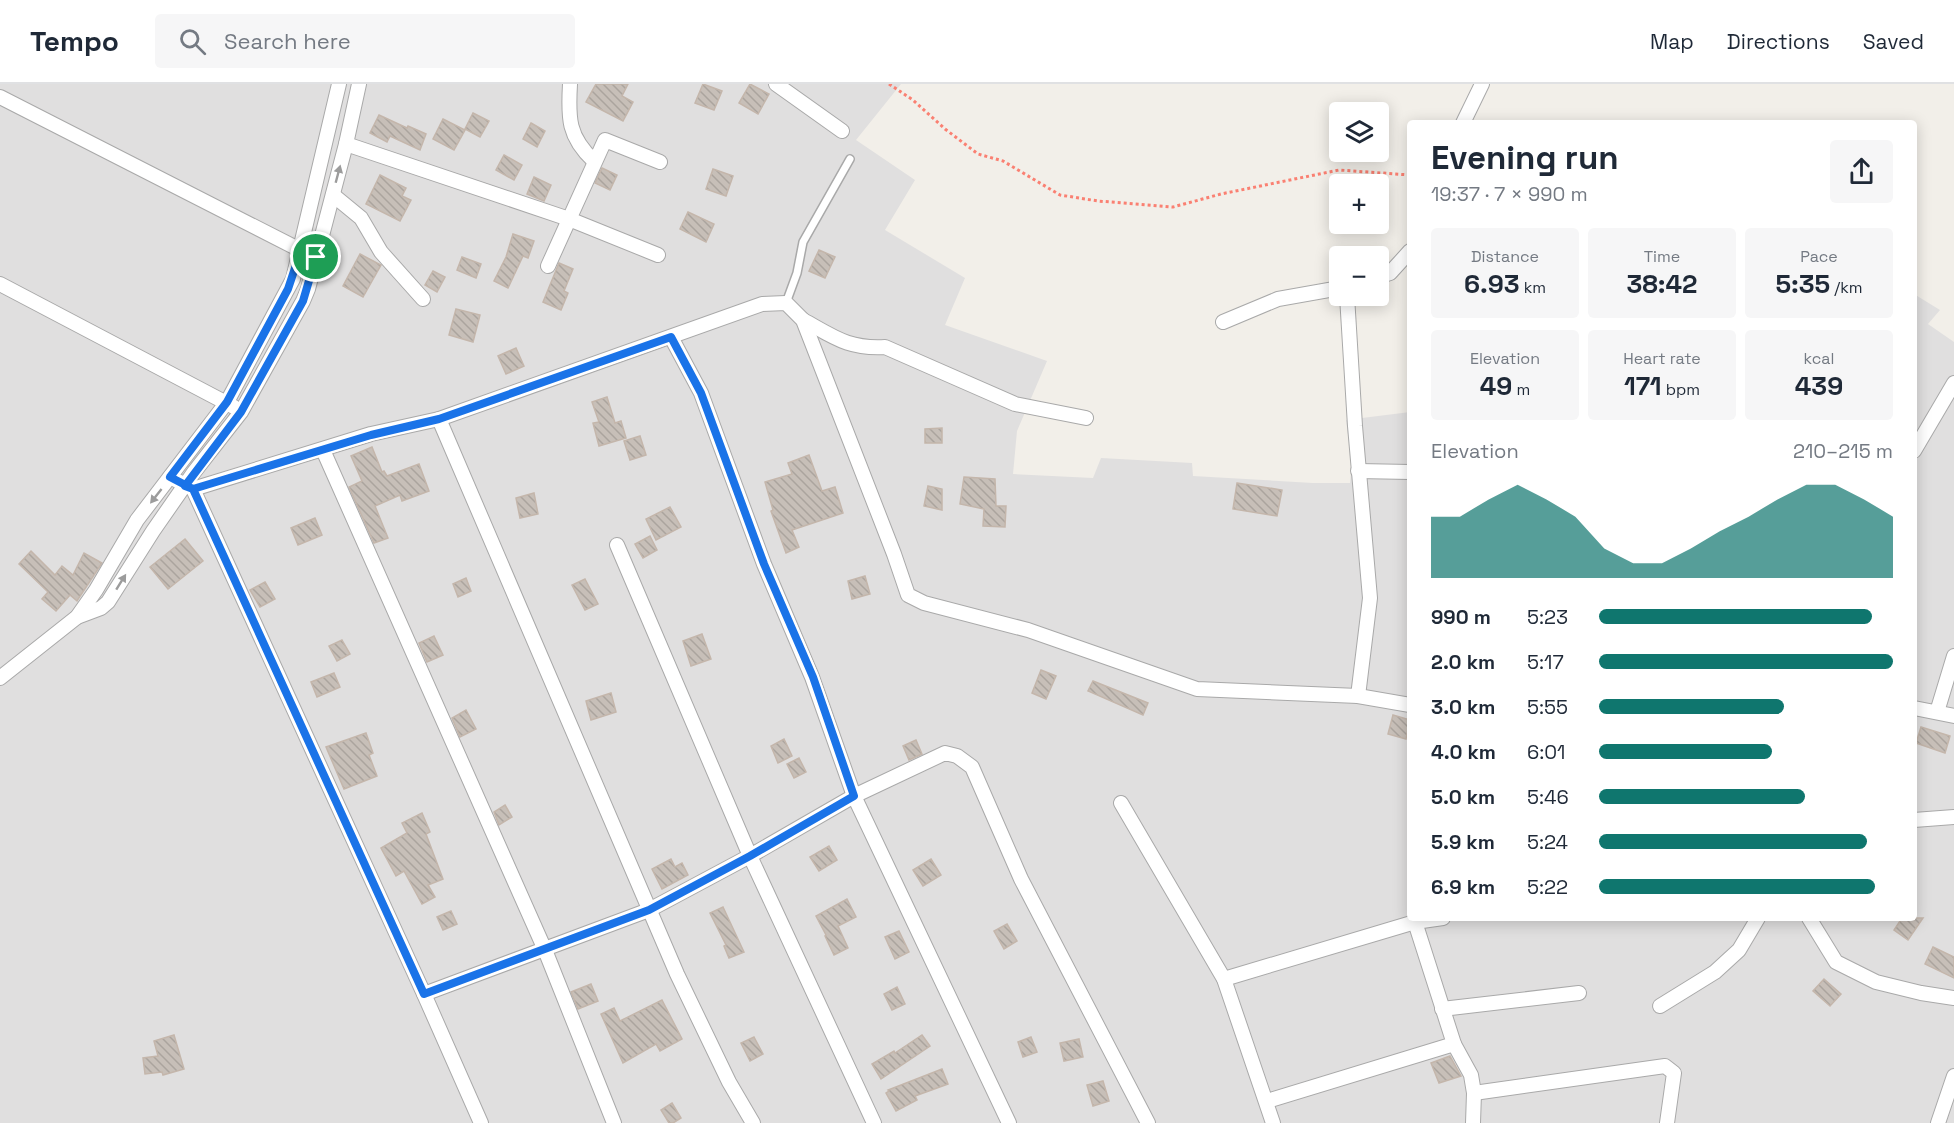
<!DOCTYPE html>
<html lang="en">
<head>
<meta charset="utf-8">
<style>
	:root { --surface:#fff; --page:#f6f6f7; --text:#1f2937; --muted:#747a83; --line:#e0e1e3; --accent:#0f766e }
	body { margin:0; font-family:"Space Grotesk",sans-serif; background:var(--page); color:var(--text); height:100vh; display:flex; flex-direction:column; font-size:22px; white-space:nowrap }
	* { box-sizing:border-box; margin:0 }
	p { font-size:20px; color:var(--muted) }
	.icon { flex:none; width:33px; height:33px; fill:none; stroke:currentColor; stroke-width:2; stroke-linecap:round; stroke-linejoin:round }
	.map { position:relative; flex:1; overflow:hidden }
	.sheet { position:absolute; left:1407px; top:36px; width:510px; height:801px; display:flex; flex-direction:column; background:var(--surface); border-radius:6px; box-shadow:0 3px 15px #0003 }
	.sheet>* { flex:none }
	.controls { position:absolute; left:1329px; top:18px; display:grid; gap:12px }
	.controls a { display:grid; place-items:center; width:60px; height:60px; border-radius:6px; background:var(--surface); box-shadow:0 3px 15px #0003; font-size:30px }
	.pin { position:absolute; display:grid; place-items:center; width:51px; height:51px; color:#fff; margin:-26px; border:3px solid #fff; border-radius:50%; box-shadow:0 2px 6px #0007 }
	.round { display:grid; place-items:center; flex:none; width:63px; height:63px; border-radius:6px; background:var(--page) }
	.summary { display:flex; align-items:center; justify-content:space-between; height:102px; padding:0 24px }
	h1 { font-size:33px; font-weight:800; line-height:45px }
	.figures { display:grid; grid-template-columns:repeat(3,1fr); gap:9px; height:102px; padding:6px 24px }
	.figures div { display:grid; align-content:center; border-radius:6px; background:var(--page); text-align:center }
	.figures b { font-size:26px; font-weight:800 }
	.figures small { font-size:16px; font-weight:400 }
	.figures p { font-size:16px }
	.chart { height:168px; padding:12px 24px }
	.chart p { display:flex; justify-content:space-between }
	.chart svg { width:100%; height:108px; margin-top:6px; fill:var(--accent); opacity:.7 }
	ul { padding:0 24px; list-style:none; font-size:20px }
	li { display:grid; grid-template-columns:96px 72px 1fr; align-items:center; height:45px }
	li i { height:15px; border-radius:8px; background:var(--accent) }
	header { display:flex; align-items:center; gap:36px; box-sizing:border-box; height:84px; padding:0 30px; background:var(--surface); border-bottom:2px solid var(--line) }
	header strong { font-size:28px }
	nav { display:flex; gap:33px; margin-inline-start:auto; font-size:21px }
	.search { width:420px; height:54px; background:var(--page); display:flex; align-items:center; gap:15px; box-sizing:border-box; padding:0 21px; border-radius:6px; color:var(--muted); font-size:22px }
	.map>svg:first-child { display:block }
	.residential { fill:#e0dfdf }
	.building { fill:url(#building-back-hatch); stroke:#c4b6ab; stroke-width:1.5 }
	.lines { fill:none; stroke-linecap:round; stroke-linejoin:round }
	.service-casing { stroke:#a9a9a9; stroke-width:10 }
	.minor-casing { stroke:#a9a9a9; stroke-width:16 }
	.path { stroke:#fa8072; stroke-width:3; stroke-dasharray:3 3; stroke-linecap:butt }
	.service { stroke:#fff; stroke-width:7 }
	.minor { stroke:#fff; stroke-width:14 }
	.oneway { fill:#9c9c9c }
	.route-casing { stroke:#fff; stroke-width:12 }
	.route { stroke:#1a73e8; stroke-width:8 }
</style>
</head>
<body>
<header>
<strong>Tempo</strong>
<div class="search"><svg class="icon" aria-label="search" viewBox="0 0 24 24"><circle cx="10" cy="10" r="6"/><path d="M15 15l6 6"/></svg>Search here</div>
<nav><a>Map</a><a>Directions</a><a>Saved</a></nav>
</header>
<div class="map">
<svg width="1954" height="1039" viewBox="0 0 1954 1039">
	<defs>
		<pattern id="building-back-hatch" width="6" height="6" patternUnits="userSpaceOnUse" patternTransform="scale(1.5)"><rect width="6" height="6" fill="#c7bfb8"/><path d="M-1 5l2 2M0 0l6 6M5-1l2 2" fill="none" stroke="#aba49e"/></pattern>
	</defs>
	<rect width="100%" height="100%" fill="#f2efe9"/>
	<polygon class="residential" points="0,0 901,0 856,56 915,96 885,146 965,194 945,241 1047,277 1017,347 1013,390 1093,394 1101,374 1192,379 1193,392 1313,399 1350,399 1352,380 1346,336 1410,328 1410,834 1914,834 1914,210 1940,226 1928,240 1954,258 1954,1039 0,1039"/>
	<g class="building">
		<polygon points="596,0 628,0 622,12 633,18 623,37 586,18"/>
		<polygon points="703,0 722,7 714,26 695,19"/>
		<polygon points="750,0 769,10 758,30 739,19"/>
		<polygon points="473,29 489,37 480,53 465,45"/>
		<polygon points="379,31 407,44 408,42 426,50 420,66 390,52 387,58 370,49"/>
		<polygon points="443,35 465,46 454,66 433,55"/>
		<polygon points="531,39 545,47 537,63 523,55"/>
		<polygon points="504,71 522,81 514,96 496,86"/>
		<polygon points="602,84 617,91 610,106 595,99"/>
		<polygon points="713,85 733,92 726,112 706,105"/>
		<polygon points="380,91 406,104 402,112 411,116 400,137 366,120"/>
		<polygon points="534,93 551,101 544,117 527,110"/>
		<polygon points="688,128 714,140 706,158 680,145"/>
		<polygon points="513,150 534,157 528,174 523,172 508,204 494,197 506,173"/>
		<polygon points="819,166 835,173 825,194 809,187"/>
		<polygon points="360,170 381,181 363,213 343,202"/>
		<polygon points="462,173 481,180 476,194 457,186"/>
		<polygon points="559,179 573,185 564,207 568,209 561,226 543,218"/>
		<polygon points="433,187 445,193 437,208 425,201"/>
		<polygon points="456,225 480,231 473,258 449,251"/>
		<polygon points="516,264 524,282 506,290 498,272"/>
		<polygon points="607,313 615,339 621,337 626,354 599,362 593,339 599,338 592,318"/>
		<polygon points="942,344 942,359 925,359 925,345"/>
		<polygon points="640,352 646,371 630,376 624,357"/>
		<polygon points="372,363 382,388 384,387 387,392 419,380 429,407 402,417 400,411 375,422 388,454 374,459 349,403 362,397 351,372"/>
		<polygon points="809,371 822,407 835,403 843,429 792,446 799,463 786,469 771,427 773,426 765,398 792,390 788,379"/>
		<polygon points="964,393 995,395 996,422 1006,422 1005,443 983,442 984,425 960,420"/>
		<polygon points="1237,399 1282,406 1277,432 1233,425"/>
		<polygon points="928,402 942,405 942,426 924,422"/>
		<polygon points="534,409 538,430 520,434 516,414"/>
		<polygon points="670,423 681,443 656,456 646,435"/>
		<polygon points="315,434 322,451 298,461 291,444"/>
		<polygon points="650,452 657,466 643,474 635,460"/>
		<polygon points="185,455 203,477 168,505 150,483"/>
		<polygon points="31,467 55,491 62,482 73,491 84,469 102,479 77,517 70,511 56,527 42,515 48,508 19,480"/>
		<polygon points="865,492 870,510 852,515 848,497"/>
		<polygon points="466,494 471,507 458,513 453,500"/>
		<polygon points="585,495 598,520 585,526 572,501"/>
		<polygon points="265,498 275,515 260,523 250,506"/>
		<polygon points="702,550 711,575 691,582 683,557"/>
		<polygon points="434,552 443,571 427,578 419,559"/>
		<polygon points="342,556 350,570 337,577 329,562"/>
		<polygon points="1041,586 1056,592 1046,615 1032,609"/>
		<polygon points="334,589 340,603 317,613 311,598"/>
		<polygon points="1093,597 1148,619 1143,631 1088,607"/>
		<polygon points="611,609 616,628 591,636 586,617"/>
		<polygon points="466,626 476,645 460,653 452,634"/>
		<polygon points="1393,631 1410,636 1406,655 1388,650"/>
		<polygon points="1921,643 1950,652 1945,669 1916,659"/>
		<polygon points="366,649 373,669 369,671 377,692 344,705 326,663"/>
		<polygon points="784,655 792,672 778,679 771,662"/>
		<polygon points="916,656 922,670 909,676 903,662"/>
		<polygon points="799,674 806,688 794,694 787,680"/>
		<polygon points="505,721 512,733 499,741 494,728"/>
		<polygon points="422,729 430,748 426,750 443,795 428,801 435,813 422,820 404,787 396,792 381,764 407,749 402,739"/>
		<polygon points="829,762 837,776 819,787 810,773"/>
		<polygon points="671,775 675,783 682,779 688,791 662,805 652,785"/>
		<polygon points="931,775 941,791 923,802 913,786"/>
		<polygon points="847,815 856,833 838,842 848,864 834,871 825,852 826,851 816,832"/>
		<polygon points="723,823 744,868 729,874 724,862 726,861 710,829"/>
		<polygon points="451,827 457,840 443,846 437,833"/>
		<polygon points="1902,834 1923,834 1908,856 1894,846"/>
		<polygon points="1007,840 1017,857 1004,865 994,847"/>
		<polygon points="899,847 909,868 895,875 885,853"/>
		<polygon points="1933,863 1954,873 1954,894 1925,880"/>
		<polygon points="1824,895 1841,910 1830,922 1813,907"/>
		<polygon points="591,900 598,917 578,925 571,908"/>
		<polygon points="897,903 905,920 892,926 884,910"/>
		<polygon points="662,916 682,955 660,967 656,960 623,979 601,930 614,924 620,937"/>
		<polygon points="174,951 184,985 163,991 162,988 145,990 143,974 158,972 154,957"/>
		<polygon points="922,951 930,962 881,995 872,980 894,967 895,969"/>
		<polygon points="754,953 763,970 750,977 741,959"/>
		<polygon points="1031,953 1037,968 1023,973 1018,958"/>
		<polygon points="1079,955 1083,973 1064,977 1060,959"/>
		<polygon points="1450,972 1461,992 1439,999 1431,979"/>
		<polygon points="942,985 948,1000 915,1012 917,1016 896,1027 886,1009 889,1007 888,1006"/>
		<polygon points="1103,997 1109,1017 1093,1022 1087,1001"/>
		<polygon points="672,1019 681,1034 673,1039 669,1039 661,1026"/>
	</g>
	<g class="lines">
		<g class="service-casing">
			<polyline id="service" points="786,219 797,189 803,158 850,75"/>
		</g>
		<g class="minor-casing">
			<g id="minor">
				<path d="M570 0C568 34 568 53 594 77"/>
				<polyline points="776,0 842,47"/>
				<polyline points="0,13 308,170"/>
				<polyline points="1463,39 1482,0"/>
				<polyline points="346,60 569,135 658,171"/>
				<polyline points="333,111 361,134 381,168 423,215"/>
				<polyline points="548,182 605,56 660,78"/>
				<polyline points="1378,193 1390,189 1410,167"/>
				<polyline points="0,200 234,323"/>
				<polyline points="1347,212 1355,342 1370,514 1358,612"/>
				<path d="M803 236C834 253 848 265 885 263L1015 320 1086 334"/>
				<polyline points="1223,238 1278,215 1340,204"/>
				<polyline points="671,253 701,309 764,480 812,593 854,712 1009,1039"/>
				<polyline points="439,335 677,890 729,998 753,1039"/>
				<polyline points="323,366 545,866 614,1039"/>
				<polyline points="1914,367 1954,299"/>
				<polyline points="1358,387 1410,388"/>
				<polyline points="170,393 193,405 371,350 439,335 762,220 786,219 803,236 894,470 908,511 924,519 1028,546 1197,605 1358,612 1410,621"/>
				<polyline points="193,405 424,910 481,1039"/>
				<polyline points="617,461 750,772 874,1039"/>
				<polyline points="77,533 101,524 108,518 153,447 194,388 241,328 303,217 308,205 346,60 359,0"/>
				<polyline points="0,594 77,533 96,506 137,436 227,318 293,195 339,0"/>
				<polyline points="1914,624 1954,632"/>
				<polyline points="1937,628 1954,572"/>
				<polyline points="1121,719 1224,895 1273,1039"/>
				<polyline points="1914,736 1954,733"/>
				<polyline points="1809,834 1836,878 1876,898 1921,909 1954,914"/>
				<polyline points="1224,895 1415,838 1443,834"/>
				<polyline points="424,910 649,826 750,772 854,712 945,669 957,672 972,683 1021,795 1148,1039"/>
				<polyline points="1660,922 1715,888 1739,866 1758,834"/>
				<polyline points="1442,925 1579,909"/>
				<polyline points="1454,960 1471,991 1474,1009 1473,1039"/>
				<polyline points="1474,1009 1665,982 1674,989 1667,1039"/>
				<polyline points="1267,1017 1454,960 1415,838 1415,834"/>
				<polyline points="1938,1039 1954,992"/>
			</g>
		</g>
		<polyline class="path" points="889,0 913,16 945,45 978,70 1003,77 1060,111 1098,117 1173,123 1221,110 1339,86 1410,91"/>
		<use href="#service" class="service"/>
		<use href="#minor" class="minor"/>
	</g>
	<defs><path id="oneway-solid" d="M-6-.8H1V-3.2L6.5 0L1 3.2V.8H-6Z" transform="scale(1.5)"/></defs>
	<g class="oneway">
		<use href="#oneway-solid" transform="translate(338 90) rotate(-75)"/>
		<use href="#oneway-solid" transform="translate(156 412) rotate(128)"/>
		<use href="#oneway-solid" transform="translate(121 498) rotate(-58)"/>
	</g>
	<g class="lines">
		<g class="route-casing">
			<polyline id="route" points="316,173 303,217 241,328 185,402 193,405 424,910 649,826 750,772 854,712 813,593 764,480 701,309 671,253 439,335 371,351 193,405 170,393 227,318 288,205 301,166 316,173"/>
		</g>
		<use href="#route" class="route"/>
	</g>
</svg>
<div class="controls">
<a><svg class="icon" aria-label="layers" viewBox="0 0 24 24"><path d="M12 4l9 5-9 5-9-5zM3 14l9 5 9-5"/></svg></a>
<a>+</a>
<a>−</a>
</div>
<div class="pin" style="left:316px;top:173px;background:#1e9e55"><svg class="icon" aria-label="arrive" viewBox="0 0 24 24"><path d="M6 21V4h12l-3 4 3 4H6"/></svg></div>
<section class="sheet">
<div class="summary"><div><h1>Evening run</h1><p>19:37 · 7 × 990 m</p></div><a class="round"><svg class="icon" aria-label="share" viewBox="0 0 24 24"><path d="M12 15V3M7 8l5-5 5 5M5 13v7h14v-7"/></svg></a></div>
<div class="figures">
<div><p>Distance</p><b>6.93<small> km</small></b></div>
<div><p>Time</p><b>38:42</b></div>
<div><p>Pace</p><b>5:35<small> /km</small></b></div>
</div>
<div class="figures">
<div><p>Elevation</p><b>49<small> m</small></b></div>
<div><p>Heart rate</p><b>171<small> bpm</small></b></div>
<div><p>kcal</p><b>439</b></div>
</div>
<div class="chart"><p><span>Elevation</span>210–215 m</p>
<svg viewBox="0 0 160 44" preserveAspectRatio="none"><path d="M0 44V19L10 19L20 12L30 6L40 12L50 19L60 32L70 38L80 38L90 32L100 25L110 19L120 12L130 6L140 6L150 12L160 19V44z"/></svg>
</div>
<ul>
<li><b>990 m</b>5:23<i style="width:93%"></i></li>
<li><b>2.0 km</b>5:17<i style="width:100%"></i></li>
<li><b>3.0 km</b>5:55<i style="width:63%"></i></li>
<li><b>4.0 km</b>6:01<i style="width:59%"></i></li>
<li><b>5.0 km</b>5:46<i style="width:70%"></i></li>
<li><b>5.9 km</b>5:24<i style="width:91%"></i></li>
<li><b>6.9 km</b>5:22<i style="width:94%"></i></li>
</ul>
</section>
</div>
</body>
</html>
